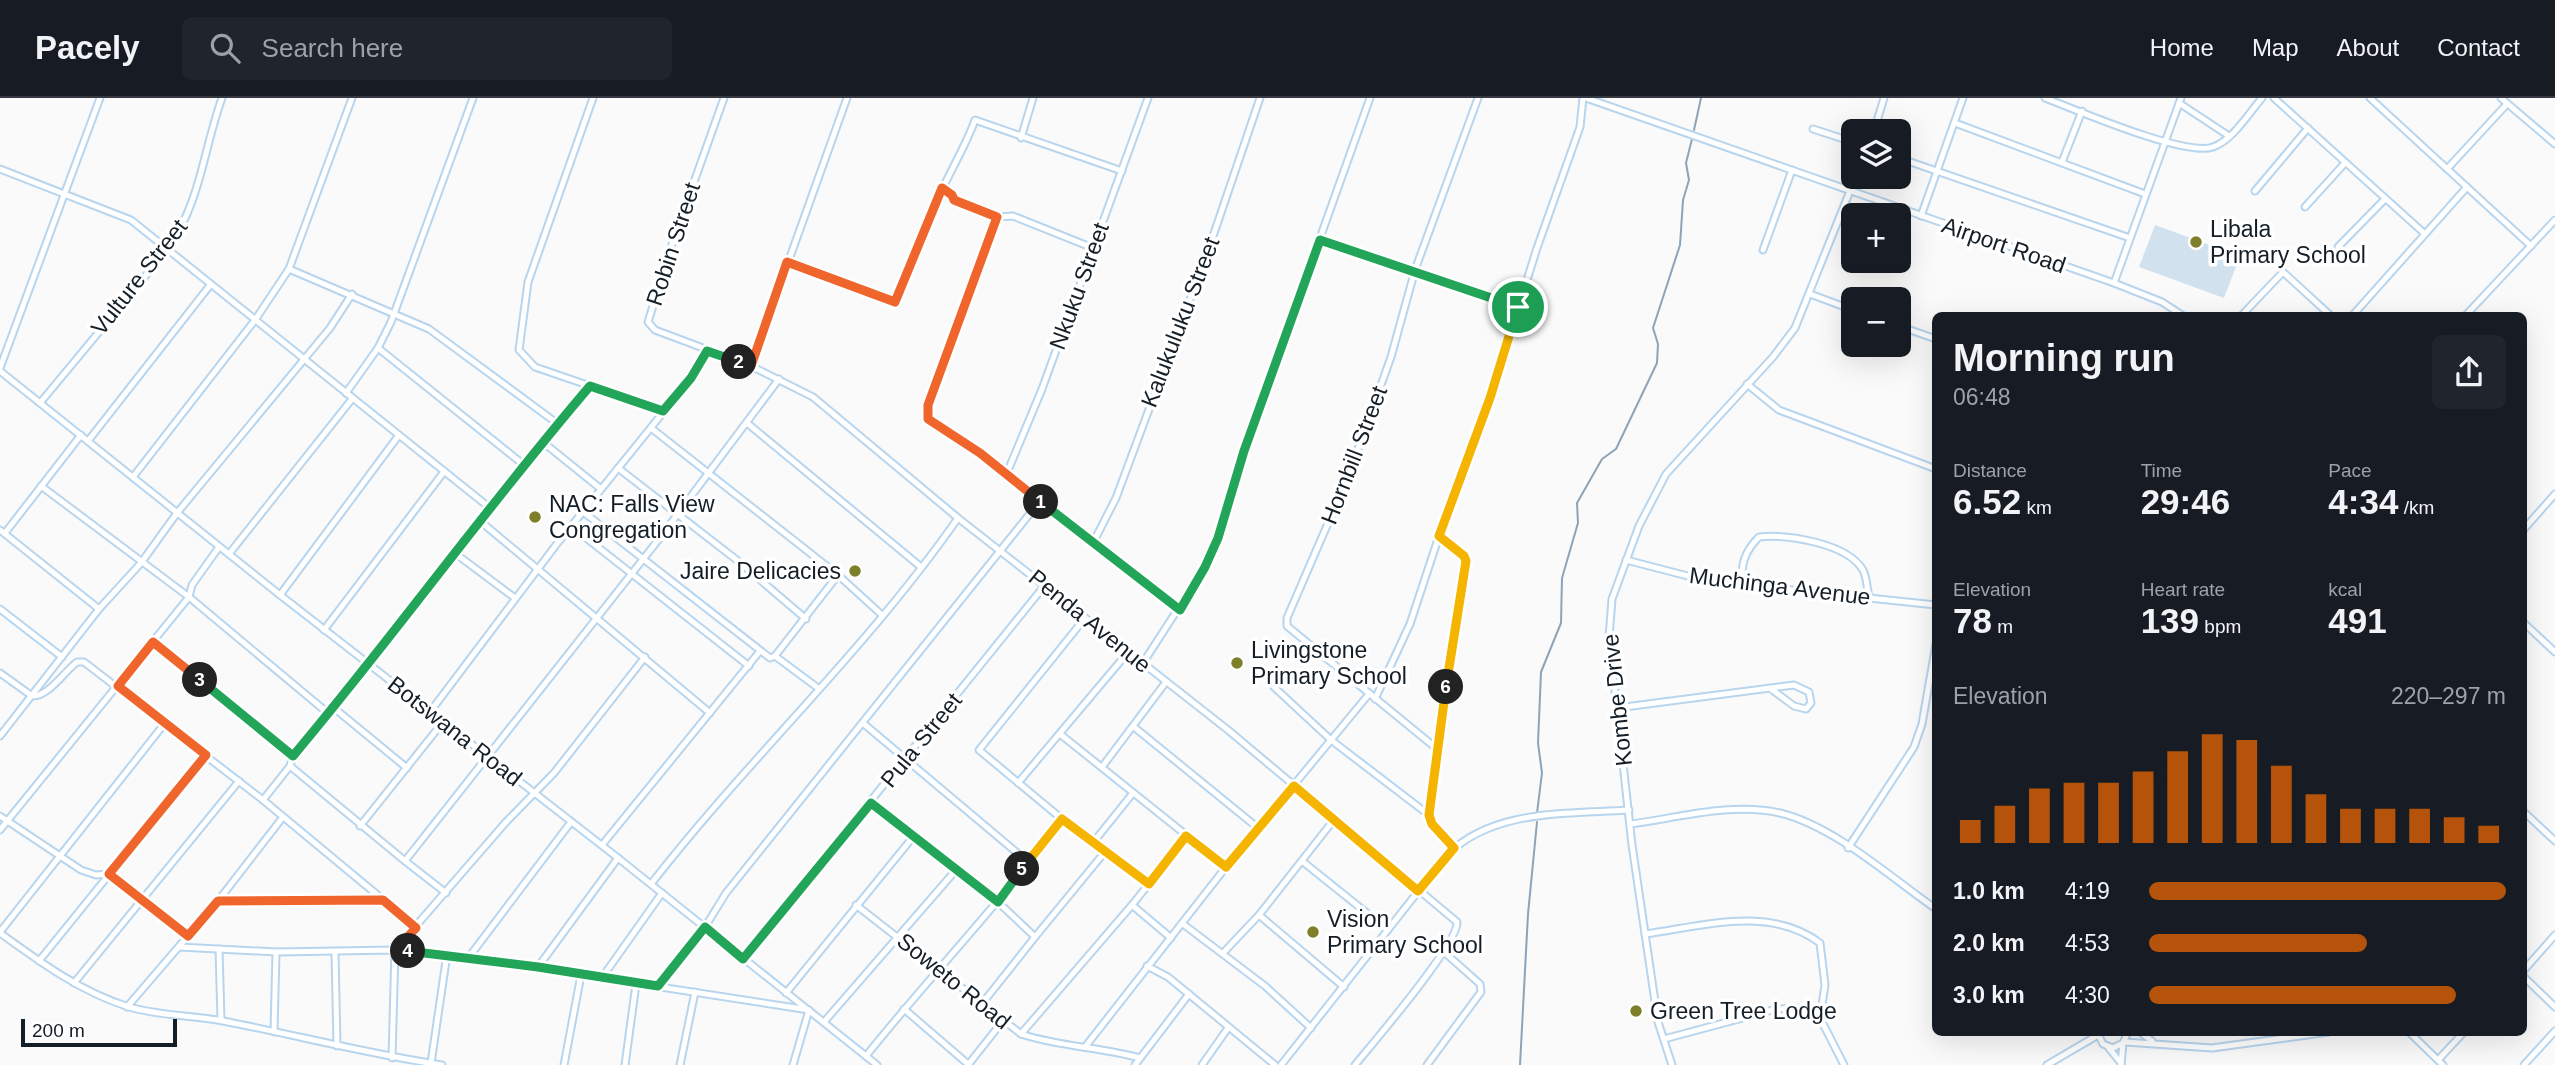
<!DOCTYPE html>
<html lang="en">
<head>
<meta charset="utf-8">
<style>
	:root { --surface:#171b24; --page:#20242c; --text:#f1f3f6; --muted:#9ea1a6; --line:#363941; --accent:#b45309 }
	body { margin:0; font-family:Arial,sans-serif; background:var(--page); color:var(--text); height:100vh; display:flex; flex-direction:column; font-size:26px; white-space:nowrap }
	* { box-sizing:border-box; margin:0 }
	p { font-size:23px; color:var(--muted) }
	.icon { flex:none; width:38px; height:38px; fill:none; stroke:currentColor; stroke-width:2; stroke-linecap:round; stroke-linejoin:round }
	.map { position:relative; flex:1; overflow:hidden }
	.sheet { position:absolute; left:1932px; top:214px; width:595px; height:724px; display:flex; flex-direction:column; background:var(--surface); border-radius:10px; box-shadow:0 7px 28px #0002 }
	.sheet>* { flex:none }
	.controls { position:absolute; left:1841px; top:21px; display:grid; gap:14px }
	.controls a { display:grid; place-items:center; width:70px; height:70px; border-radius:10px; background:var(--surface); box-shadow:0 7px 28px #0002; font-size:35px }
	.scale { position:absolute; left:21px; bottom:18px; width:156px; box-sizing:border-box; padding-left:7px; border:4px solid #131e27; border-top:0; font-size:19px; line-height:24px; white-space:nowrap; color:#131e27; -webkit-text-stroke:5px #fff; paint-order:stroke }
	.pin { position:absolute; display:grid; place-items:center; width:60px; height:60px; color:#fff; margin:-30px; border:4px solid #fff; border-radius:50%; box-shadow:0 2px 7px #0007 }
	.km { position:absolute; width:35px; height:35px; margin:-18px; border-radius:50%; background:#222; color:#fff; font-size:19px; line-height:35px; text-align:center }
	.round { display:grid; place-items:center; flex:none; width:74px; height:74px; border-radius:10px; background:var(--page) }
	.headline { display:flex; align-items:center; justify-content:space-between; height:119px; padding:0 21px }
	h1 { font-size:38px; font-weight:800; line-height:52px }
	.metrics { display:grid; grid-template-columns:repeat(3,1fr); gap:10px; height:119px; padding:7px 21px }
	.metrics div { display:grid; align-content:center }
	.metrics b { font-size:35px; font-weight:800 }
	.metrics small { font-size:19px; font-weight:400 }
	.metrics p { font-size:19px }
	.chart { height:196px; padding:14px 21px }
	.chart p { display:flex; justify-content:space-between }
	.chart svg { width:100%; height:126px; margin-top:7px; stroke:var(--accent); stroke-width:6 }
	ul { padding:0 21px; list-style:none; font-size:23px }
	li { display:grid; grid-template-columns:112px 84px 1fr; align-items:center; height:52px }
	li i { height:18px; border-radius:9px; background:var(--accent) }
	header { display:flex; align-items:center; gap:42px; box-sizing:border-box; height:98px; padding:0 35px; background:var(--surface); border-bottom:2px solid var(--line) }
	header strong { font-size:33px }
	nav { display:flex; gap:38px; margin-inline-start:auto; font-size:24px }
	.search { width:490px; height:63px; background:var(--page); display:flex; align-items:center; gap:18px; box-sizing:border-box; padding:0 24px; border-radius:10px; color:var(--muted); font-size:26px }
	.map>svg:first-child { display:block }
	.green { fill:#d1e1ee }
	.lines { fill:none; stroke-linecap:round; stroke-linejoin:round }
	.stream { stroke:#8ca4b9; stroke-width:2 }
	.minor-casing { stroke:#b8d5ee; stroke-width:9 }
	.minor { stroke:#fff; stroke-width:5 }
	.split-1-casing { stroke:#fff; stroke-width:14 }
	.split-2-casing { stroke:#fff; stroke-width:14 }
	.split-3-casing { stroke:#fff; stroke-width:14 }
	.split-4-casing { stroke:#fff; stroke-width:14 }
	.split-5-casing { stroke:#fff; stroke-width:14 }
	.split-6-casing { stroke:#fff; stroke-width:14 }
	.split-7-casing { stroke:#fff; stroke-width:14 }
	.split-1 { stroke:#22a559; stroke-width:9 }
	.split-2 { stroke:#f0652b; stroke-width:9 }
	.split-3 { stroke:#22a559; stroke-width:9 }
	.split-4 { stroke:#f0652b; stroke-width:9 }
	.split-5 { stroke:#22a559; stroke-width:9 }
	.split-6 { stroke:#f5b400; stroke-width:9 }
	.split-7 { stroke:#f5b400; stroke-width:9 }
	.poi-dot { fill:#7e8029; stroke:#fff; stroke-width:2.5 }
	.labels { text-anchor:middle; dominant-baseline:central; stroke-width:7; stroke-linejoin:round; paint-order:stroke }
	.poi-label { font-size:23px; fill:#131e27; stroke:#fff; text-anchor:start }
	.street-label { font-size:23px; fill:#131e27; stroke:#fff }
</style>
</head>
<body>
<header>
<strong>Pacely</strong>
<div class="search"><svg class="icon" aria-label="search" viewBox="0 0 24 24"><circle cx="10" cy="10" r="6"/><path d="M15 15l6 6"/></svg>Search here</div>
<nav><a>Home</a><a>Map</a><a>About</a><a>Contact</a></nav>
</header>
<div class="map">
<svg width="2555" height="967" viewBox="0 0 2555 967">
	<rect width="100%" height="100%" fill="#fafafa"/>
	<polygon class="green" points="2155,127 2240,158 2224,200 2139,169"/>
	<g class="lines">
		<g class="stream">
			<polyline points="1694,32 1701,0"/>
			<polyline points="1537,715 1542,675 1538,645 1541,574 1561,525 1562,480 1578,425 1577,405 1602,361 1616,351 1657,265 1658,246 1653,230 1680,147 1683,102 1689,82 1686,65 1692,41"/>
			<polyline points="1520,967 1528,816 1537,724"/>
		</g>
		<g class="minor-casing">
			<g id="minor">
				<polyline points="593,0 528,184 519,252 535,269 663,313"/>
				<path d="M724 0 674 140 648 224 655 232 751 268 813 299 958 420 1228 632 1457 824C1459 845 1373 945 1355 967"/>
				<polyline points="1586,0 2114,185 2162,204 2182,217"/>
				<path d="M2045 0C2077 12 2185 59 2213 49 2233 42 2249 15 2262 0"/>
				<polyline points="2274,0 2425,136"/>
				<polyline points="2370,0 2531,148"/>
				<polyline points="2501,0 2555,46"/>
				<polyline points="2179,5 2229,38"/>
				<polyline points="1955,25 2145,96"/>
				<polyline points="1813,31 1853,44"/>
				<polyline points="1874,33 1884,0"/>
				<polyline points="1021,40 1033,0"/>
				<polyline points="1899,60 2130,140"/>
				<polyline points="2062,64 2082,13"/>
				<polyline points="0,71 131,122 490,410"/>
				<polyline points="2447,71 2507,6"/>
				<polyline points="942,90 952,97 954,102 997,119"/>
				<polyline points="2255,93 2308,30"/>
				<polyline points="2305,109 2345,65"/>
				<polyline points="1921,118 1963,0"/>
				<polyline points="1320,142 1518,209"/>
				<polyline points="2338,149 2385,101"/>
				<polyline points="1093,150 1013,118 997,119 928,307 928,321 1007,375 1179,512"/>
				<polyline points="1763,152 1792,72"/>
				<path d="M787 164 895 204C909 166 924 128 942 92 953 68 966 47 975 22L1122 73"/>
				<polyline points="289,171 429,231 558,326 480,423 710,615"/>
				<polyline points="2114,185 2181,0"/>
				<polyline points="1810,196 1853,212"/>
				<polyline points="2242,217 2283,174 2330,217"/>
				<polyline points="2353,217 2467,89"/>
				<polyline points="2466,217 2555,122"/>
				<polyline points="1899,228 1936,241"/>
				<polyline points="378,250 524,367"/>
				<polyline points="751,268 847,0"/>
				<polyline points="0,270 100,0"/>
				<polyline points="0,273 280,497 618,760 877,967"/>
				<polyline points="1747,286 1779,312 1936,371"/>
				<polyline points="346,295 378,250 391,224 473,0"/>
				<path d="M40 305 167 152C202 101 202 56 222 0"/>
				<polyline points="747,325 921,469"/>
				<polyline points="558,326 590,288"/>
				<polyline points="651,330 838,477 882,517"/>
				<polyline points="88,343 211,186"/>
				<polyline points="544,345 601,391"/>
				<polyline points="618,370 738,463 806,521"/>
				<polyline points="1007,375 1042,291 1148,0"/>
				<polyline points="133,379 255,222 289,171 352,0"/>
				<polyline points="41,388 189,499 329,616 393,538 480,423"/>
				<polyline points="582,413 770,560 775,558 838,477"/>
				<polyline points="571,428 749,568"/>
				<polyline points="2524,431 2555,396"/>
				<polyline points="0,432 99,511"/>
				<polyline points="5,435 81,337"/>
				<polyline points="1093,445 1116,400 1209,150 1260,0"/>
				<polyline points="229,456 352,301"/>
				<polyline points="456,456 515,500"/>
				<polyline points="1626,462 1707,483 1936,507"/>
				<path d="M1742 488C1741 466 1744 454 1759 439 1787 436 1847 445 1863 472 1867 480 1867 491 1869 499"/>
				<polyline points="280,497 399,337"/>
				<polyline points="0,511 62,559"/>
				<polyline points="1085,520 979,652 1092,746 1149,786"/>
				<polyline points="2524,525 2555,554"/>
				<polyline points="324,532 443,375"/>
				<polyline points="153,544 293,658"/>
				<polyline points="775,558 818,590"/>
				<polyline points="1143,565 1205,469 1218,440 1244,353 1370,0"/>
				<path d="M0 575 32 598C48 599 64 574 77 564H84L263 702 416 829"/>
				<polyline points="1274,589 1331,642 1429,717"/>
				<polyline points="1375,601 1410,526 1439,438"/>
				<polyline points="334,610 407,670"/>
				<polyline points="1617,610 1794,587 1809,594 1811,605 1806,611 1794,608 1771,591"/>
				<polyline points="430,614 556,447 691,280 707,253"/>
				<polyline points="329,616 293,658 290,668 405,763"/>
				<polyline points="864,626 1028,764"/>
				<polyline points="1134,629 1258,730"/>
				<polyline points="1060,636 1226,769"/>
				<polyline points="0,638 99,511 141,465 177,415 330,230 352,196"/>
				<polyline points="1436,650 1287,528 1287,520 1348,379 1391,259 1415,172 1478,0"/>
				<polyline points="1102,669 1166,584"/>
				<polyline points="1018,685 1129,553"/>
				<polyline points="263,702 290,668"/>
				<polyline points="871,705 998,804 1035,839 1104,755"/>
				<polyline points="2524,714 2555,743"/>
				<polyline points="0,718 81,772 96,777 109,776 188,838"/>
				<path d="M1631 726C1677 720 1733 704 1780 715 1834 728 1890 779 1936 811"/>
				<polyline points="360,728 443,624"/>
				<polyline points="0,732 189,499 192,487 219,449"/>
				<polyline points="1092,746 1133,695"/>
				<polyline points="602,747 760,553"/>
				<polyline points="1454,750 1432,726 1429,717 1466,463 1464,458 1439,438 1490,300 1537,150 1580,29 1583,0"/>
				<polyline points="1848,750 1914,649 1922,626 1936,546"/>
				<polyline points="1302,763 1388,832"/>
				<path d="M651 786C749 660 867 551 958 420"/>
				<polyline points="446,795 405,763 659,441 779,281"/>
				<polyline points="218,803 383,801"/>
				<path d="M856 807 1021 936C1060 949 1101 949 1140 960"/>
				<polyline points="1132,807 1171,840"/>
				<polyline points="1259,817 1344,889"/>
				<polyline points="1183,826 1265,888 1311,930"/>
				<polyline points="0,834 165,625"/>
				<path d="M0 835C40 864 81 894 129 909 160 918 191 917 223 923 296 937 368 956 442 967"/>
				<path d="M1645 836C1704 828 1769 807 1820 845L1825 887 1820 920 1844 967"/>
				<polyline points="179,849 276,854 395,852 447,856 809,912 793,967"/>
				<polyline points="219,851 221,922"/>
				<polyline points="335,854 337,948"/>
				<polyline points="1223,855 1259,817 1333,723"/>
				<polyline points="469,859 571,724"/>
				<polyline points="743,861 1045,487"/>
				<polyline points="39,863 206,657"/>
				<polyline points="1147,868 1168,879 1275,967"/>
				<polyline points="538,869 618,760"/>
				<polyline points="2524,872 2555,837"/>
				<polyline points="2524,879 2555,909"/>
				<polyline points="601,881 662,795"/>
				<polyline points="74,885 239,683"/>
				<polyline points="658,888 705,829 726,795 1040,403"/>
				<polyline points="786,895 913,739"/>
				<polyline points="981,907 1035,839"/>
				<polyline points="127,909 218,803 283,719"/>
				<polyline points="904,911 969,967"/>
				<polyline points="824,924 956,772"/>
				<polyline points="274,934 276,854"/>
				<polyline points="2140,934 2152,943"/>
				<polyline points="2409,934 2443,967"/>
				<polyline points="1021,936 1132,807 1187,738"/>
				<polyline points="2098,936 2103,946 2113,950 2123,945 2128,934"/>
				<polyline points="1664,941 1776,911 1802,910 1820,920"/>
				<polyline points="2125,944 2212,950 2329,934"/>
				<polyline points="1085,949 1226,769 1369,596"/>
				<polyline points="2108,949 2121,965"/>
				<path d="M866 958C930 878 1002 804 1062 721"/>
				<polyline points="392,960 395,852 506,724 554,675 645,559"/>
				<polyline points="2438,962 2464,934"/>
				<polyline points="431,965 447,856"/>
				<polyline points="564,967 581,877"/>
				<polyline points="625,967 636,886"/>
				<polyline points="680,967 695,894"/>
				<polyline points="968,967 1002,924"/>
				<polyline points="1135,967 1189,896"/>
				<polyline points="1202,967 1228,930"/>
				<path d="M1281 967 1447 757C1493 711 1567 716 1629 712"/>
				<polyline points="1427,967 1481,894 1480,886 1444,854"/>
				<polyline points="1672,967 1658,924 1632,747 1609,539 1612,501 1639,428 1666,376 1773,259 1795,230 1850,93"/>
				<polyline points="2047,967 2098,937"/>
				<polyline points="2121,967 2123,945"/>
				<polyline points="2524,967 2555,933"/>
			</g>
		</g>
		<use href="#minor" class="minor"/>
	</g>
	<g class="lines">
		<g class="split-1-casing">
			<polyline id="split-1" points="1041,404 1180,512 1205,469 1218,440 1244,353 1320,142 1518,209"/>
		</g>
		<g class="split-2-casing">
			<polyline id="split-2" points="739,264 751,268 787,164 895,204 942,90 952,97 954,102 997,119 928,307 928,321 980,355 1041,404"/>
		</g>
		<g class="split-3-casing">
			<path id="split-3" d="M200 582 293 658C395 537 487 408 590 288L663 313 691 280 707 253 739 264"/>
		</g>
		<g class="split-4-casing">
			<polyline id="split-4" points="200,582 153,544 118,588 206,657 109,776 188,838 218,803 383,802 416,830 395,852 408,853"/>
		</g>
		<g class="split-5-casing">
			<polyline id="split-5" points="408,853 538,869 658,888 705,829 743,861 871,705 998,804 1022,771"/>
		</g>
		<g class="split-6-casing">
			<polyline id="split-6" points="1022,771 1062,721 1149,786 1186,738 1226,769 1294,688 1418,793 1454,750 1432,726 1429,717 1446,589"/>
		</g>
		<g class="split-7-casing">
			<polyline id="split-7" points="1446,589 1466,463 1464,458 1439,438 1490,300 1518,209"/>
		</g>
		<use href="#split-1" class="split-1"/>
		<use href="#split-2" class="split-2"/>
		<use href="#split-3" class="split-3"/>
		<use href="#split-4" class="split-4"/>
		<use href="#split-5" class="split-5"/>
		<use href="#split-6" class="split-6"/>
		<use href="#split-7" class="split-7"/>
	</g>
	<g class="poi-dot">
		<circle cx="2196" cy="144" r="7"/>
		<circle cx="535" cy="419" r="7"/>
		<circle cx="855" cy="473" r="7"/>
		<circle cx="1237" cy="565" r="7"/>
		<circle cx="1313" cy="834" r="7"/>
		<circle cx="1636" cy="913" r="7"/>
	</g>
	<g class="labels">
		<g class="poi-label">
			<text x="2210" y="131">Libala<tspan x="2210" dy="26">Primary School</tspan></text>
			<text x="549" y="406">NAC: Falls View<tspan x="549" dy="26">Congregation</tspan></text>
			<text x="841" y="473" text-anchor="end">Jaire Delicacies</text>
			<text x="1251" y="552">Livingstone<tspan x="1251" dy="26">Primary School</tspan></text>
			<text x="1327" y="821">Vision<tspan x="1327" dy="26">Primary School</tspan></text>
			<text x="1650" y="913">Green Tree Lodge</text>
		</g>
		<g class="street-label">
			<text transform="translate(673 146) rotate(-72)">Robin Street</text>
			<text transform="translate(2004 147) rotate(19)">Airport Road</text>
			<text transform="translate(139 179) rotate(-52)">Vulture Street</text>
			<text transform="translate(1079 188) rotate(-70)">Nkuku Street</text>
			<text transform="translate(1180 224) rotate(-69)">Kalukuluku Street</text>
			<text transform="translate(1354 357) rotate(-69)">Hornbill Street</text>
			<text transform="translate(1780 488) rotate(7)">Muchinga Avenue</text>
			<text transform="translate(1090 523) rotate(39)">Penda Avenue</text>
			<text transform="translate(1617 602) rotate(-96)">Kombe Drive</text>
			<text transform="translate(455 633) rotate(38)">Botswana Road</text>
			<text transform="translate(921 642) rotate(-51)">Pula Street</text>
			<text transform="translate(954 883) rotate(39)">Soweto Road</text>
		</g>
	</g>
</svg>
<div class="controls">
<a><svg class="icon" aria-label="layers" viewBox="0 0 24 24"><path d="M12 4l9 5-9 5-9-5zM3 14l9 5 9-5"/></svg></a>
<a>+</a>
<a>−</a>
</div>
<div class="scale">200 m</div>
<div class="pin" style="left:1518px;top:209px;background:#1e9e55"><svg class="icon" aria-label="arrive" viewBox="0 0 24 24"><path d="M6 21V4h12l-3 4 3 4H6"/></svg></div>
<b class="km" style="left:1041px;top:404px">1</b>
<b class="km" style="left:739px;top:264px">2</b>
<b class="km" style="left:200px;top:582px">3</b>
<b class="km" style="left:408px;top:853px">4</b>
<b class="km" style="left:1022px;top:771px">5</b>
<b class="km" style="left:1446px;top:589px">6</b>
<section class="sheet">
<div class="headline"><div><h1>Morning run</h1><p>06:48</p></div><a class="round"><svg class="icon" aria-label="share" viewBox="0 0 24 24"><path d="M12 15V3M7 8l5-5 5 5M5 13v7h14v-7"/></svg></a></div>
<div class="metrics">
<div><p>Distance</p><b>6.52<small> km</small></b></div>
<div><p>Time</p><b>29:46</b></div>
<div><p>Pace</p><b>4:34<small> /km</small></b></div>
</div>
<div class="metrics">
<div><p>Elevation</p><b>78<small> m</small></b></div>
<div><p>Heart rate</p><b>139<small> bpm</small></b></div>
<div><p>kcal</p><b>491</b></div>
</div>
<div class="chart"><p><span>Elevation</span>220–297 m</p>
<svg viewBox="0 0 160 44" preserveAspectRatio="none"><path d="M5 44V36M15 44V31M25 44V25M35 44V23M45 44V23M55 44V19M65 44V12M75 44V6M85 44V8M95 44V17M105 44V27M115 44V32M125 44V32M135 44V32M145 44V35M155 44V38"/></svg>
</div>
<ul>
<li><b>1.0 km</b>4:19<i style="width:100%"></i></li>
<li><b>2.0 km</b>4:53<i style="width:61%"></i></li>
<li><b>3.0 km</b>4:30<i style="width:86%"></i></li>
</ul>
</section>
</div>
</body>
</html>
